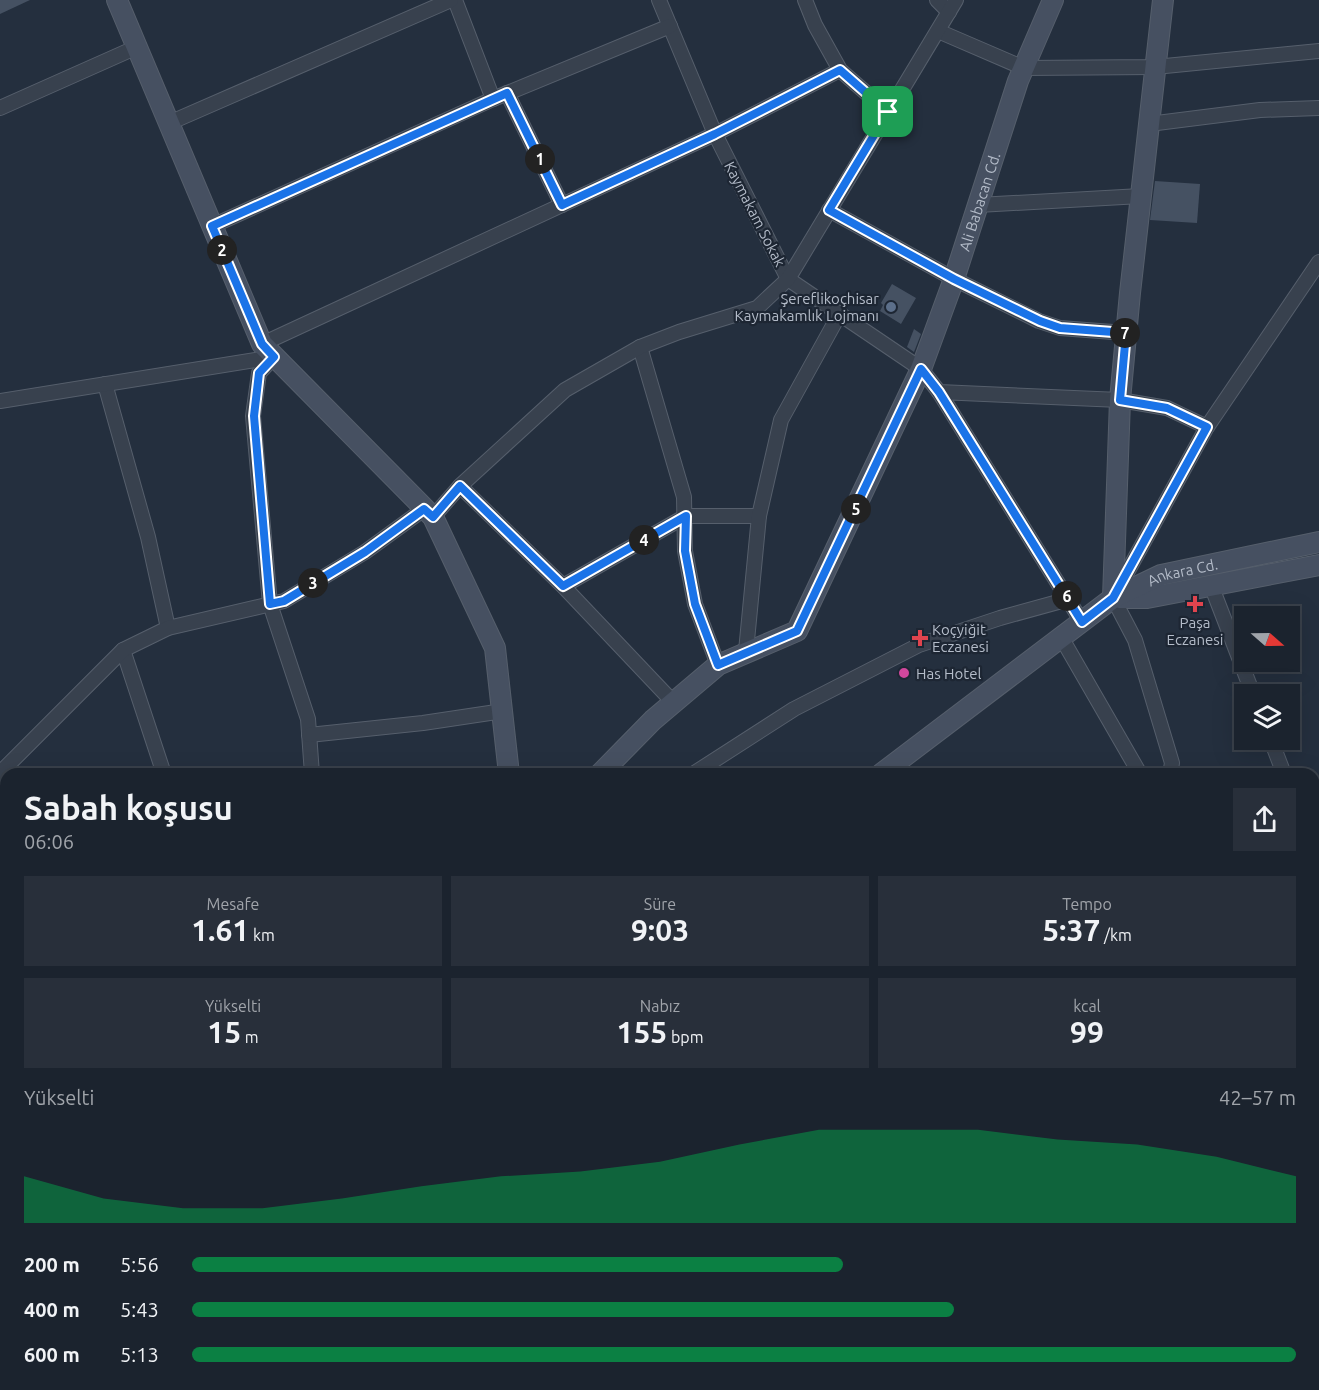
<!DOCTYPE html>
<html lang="tr">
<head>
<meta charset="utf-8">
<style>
	:root { --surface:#1b232e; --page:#282f3a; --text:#f1f3f6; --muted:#a0a4aa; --line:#39404a; --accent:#0b8043 }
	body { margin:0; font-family:Ubuntu,sans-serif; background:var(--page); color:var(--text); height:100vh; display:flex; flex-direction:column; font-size:22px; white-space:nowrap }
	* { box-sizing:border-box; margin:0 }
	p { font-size:20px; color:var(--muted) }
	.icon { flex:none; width:33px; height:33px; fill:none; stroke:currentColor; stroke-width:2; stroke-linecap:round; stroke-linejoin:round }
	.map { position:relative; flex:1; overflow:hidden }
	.panel { position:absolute; left:0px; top:768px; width:1320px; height:622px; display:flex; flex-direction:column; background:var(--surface); border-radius:18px 18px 0 0; box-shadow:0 6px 24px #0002,0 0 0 2px var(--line) }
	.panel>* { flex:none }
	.needle { width:39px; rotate:110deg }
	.tools { position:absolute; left:1234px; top:606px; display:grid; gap:12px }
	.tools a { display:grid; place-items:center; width:66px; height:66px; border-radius:0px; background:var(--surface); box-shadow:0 6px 24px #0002,0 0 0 2px var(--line); font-size:30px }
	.pin { position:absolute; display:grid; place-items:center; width:51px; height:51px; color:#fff; margin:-26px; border-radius:12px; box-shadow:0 3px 9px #0006 }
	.km { position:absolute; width:30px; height:30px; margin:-15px; border-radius:50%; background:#222; color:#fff; font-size:16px; line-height:30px; text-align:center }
	.round { display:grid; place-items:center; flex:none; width:63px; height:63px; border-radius:0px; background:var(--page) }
	.summary { display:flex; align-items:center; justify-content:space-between; height:102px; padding:0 24px }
	h1 { font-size:33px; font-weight:700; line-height:45px }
	.figures { display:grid; grid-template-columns:repeat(3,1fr); gap:9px; height:102px; padding:6px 24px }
	.figures div { display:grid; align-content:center; border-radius:0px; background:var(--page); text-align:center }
	.figures b { font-size:30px; font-weight:700 }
	.figures small { font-size:16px; font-weight:400 }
	.figures p { font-size:16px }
	.chart { height:168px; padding:12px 24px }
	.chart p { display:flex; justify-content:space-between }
	.chart svg { width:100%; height:108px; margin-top:6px; fill:var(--accent); opacity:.7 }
	ul { padding:0 24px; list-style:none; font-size:20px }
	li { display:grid; grid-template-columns:96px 72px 1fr; align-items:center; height:45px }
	li i { height:15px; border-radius:8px; background:var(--accent) }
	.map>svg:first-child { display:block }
	.building { fill:#455162 }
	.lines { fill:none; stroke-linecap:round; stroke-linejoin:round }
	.street-casing { stroke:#565f6c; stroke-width:16 }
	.secondary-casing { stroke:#565f6c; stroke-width:22 }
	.street { stroke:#38414e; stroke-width:14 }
	.secondary { stroke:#465061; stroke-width:20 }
	.route-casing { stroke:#fff; stroke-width:12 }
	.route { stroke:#1a73e8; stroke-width:8 }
	.service-dot { fill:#5c6f8a; stroke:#1d2633; stroke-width:2 }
	.health-dot { fill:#e0444e; stroke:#1d2633; stroke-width:2 }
	.hotel-dot { fill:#d1479c; stroke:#1d2633; stroke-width:2 }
	.labels { text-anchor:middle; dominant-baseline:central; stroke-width:4.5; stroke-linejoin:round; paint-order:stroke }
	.street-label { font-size:15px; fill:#b4bcc9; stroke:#1d2633 }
	.poi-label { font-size:15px; fill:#b4bcc9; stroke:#1d2633; text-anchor:start }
</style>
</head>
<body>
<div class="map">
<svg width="1319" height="1390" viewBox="0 0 1319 1390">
	<rect width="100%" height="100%" fill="#242f3e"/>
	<g class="building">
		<polygon points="0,0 30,0 0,14"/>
		<polygon points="1155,181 1200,184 1197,223 1150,220"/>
		<polygon points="892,284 916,298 901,324 880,311 883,305 881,303"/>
		<polygon points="914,329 921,334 914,352 907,347"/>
	</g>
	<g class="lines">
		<g class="street-casing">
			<g id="street">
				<polyline points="455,0 493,99"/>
				<polyline points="659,0 715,134 788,279 921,369 939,392 1120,400 1167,408 1207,427"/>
				<polyline points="805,0 815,25 840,70 888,112"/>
				<polyline points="937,0 949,12"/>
				<polyline points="938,31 1024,68 1155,67 1319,51"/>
				<polyline points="507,93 562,205"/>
				<polyline points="0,108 137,47"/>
				<polyline points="169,123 451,0"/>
				<polyline points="1149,124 1260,110 1319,108"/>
				<polyline points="978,205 1141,196"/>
				<polyline points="829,210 954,279 1039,321 1060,328 1126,333"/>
				<polyline points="212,226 493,99 670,26"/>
				<polyline points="262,344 715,134 840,70"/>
				<polyline points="640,347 684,497 685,551 695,604 718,665"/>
				<polyline points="274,357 259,373 253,416 270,604 308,719 312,774"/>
				<polyline points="105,384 148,537 168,628"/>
				<polyline points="939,392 1082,622"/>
				<polyline points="0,401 274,357"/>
				<polyline points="460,486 563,586 673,702"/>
				<polyline points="433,517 460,486 565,390 640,347 679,332 757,308 788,279 956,0"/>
				<polyline points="1211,585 1253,694"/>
				<polyline points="563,586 686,516 759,516"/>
				<polyline points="1061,637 1140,774"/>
				<polyline points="123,650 164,774"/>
				<polyline points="746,651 759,516 781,420 839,315"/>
				<polyline points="309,735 423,723 503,711"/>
				<polyline points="1271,740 1284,774"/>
				<polyline points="0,773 123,650 168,628 284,601 365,552 424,509"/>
				<polyline points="693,774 794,709 919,645 1000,618 1069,599"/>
				<polyline points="1170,774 1172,763 1135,640 1113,598 1207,427 1319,262"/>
				<polyline points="0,785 6,792"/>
				<polyline points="1314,850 1319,863"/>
				<polyline points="1314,887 1319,885"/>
				<polyline points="1314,1058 1319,1047"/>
				<polyline points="1314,1158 1319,1164"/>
				<polyline points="0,1228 6,1241"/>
				<polyline points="0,1351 6,1348"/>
				<polyline points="73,1384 76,1390"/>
				<polyline points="444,1384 453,1390"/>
				<polyline points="586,1384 587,1390"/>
				<polyline points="699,1384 706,1390"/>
				<polyline points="804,1384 804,1390"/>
				<polyline points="268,1390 281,1384"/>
				<polyline points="826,1390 832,1384"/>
				<polyline points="1098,1390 1102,1384"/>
			</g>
		</g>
		<g class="secondary-casing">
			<g id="secondary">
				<polyline points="117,0 262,344 433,517 495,648 509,774"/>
				<polyline points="1113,598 1120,400 1130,293 1163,0"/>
				<polyline points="1119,598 1147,598 1319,565"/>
				<path id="s1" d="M600 774 653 720 718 665 797 631 921 369 954 279 1018 81 1053 0"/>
				<path id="s2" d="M881 774 1113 598 1161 575 1319 542"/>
				<polyline points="0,984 6,989"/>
				<polyline points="0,1040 6,1039"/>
			</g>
		</g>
		<use href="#street" class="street"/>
		<use href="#secondary" class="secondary"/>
	</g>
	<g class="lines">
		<g class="route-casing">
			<polygon id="route" points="840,70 888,112 829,210 954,279 1040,321 1060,328 1126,333 1120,400 1167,408 1207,427 1113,598 1082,622 939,392 921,369 797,631 718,665 695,604 685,551 686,516 563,586 460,486 433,517 424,509 365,552 284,601 270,604 254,416 259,373 274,357 262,344 212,226 507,93 562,205 715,134"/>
		</g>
		<use href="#route" class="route"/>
	</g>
	<circle class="service-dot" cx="891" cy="307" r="6"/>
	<g class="health-dot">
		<path d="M1192 595h6v6h6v6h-6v6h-6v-6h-6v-6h6z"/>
		<path d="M917 629h6v6h6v6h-6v6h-6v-6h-6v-6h6z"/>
	</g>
	<circle class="hotel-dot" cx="904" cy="673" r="6"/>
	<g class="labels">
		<g class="street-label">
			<text stroke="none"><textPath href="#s1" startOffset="714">Ali Babacan Cd.</textPath></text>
			<text transform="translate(755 214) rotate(63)">Kaymakam Sokak</text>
			<text stroke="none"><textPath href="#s2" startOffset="366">Ankara Cd.</textPath></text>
		</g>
		<g class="poi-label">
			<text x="879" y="298" text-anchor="end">Şereflikoçhisar<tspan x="879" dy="17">Kaymakamlık Lojmanı</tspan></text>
			<text x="1195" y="622" text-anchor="middle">Paşa<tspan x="1195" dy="17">Eczanesi</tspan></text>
			<text x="932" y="629">Koçyiğit<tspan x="932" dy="17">Eczanesi</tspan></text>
			<text x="916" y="673">Has Hotel</text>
		</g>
	</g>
</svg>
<div class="tools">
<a><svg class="needle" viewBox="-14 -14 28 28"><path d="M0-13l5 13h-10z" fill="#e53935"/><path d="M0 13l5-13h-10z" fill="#a0a4aa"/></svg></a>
<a><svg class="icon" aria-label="layers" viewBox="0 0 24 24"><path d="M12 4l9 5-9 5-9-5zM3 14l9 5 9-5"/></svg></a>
</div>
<div class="pin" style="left:888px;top:112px;background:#1e9e55"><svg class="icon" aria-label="arrive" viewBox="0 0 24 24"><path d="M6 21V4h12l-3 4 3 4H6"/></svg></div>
<b class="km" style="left:540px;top:159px">1</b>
<b class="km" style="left:222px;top:250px">2</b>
<b class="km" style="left:313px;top:583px">3</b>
<b class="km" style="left:644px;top:540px">4</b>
<b class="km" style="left:856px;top:509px">5</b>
<b class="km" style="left:1067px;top:596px">6</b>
<b class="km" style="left:1125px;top:333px">7</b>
<section class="panel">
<div class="summary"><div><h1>Sabah koşusu</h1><p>06:06</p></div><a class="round"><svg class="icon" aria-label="share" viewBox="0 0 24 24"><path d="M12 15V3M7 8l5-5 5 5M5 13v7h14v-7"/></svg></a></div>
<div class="figures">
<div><p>Mesafe</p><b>1.61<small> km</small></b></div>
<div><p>Süre</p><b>9:03</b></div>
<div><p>Tempo</p><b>5:37<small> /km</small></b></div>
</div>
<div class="figures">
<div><p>Yükselti</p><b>15<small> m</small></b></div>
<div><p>Nabız</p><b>155<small> bpm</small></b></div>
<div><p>kcal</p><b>99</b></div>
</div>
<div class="chart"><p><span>Yükselti</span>42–57 m</p>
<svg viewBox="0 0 160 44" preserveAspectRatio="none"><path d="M0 44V25L10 34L20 38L30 38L40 34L50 29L60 25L70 23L80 19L90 12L100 6L110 6L120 6L130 10L140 12L150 17L160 25V44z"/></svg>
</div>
<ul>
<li><b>200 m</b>5:56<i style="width:59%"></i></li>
<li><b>400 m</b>5:43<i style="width:69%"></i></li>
<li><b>600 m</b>5:13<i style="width:100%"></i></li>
</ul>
</section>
</div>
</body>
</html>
